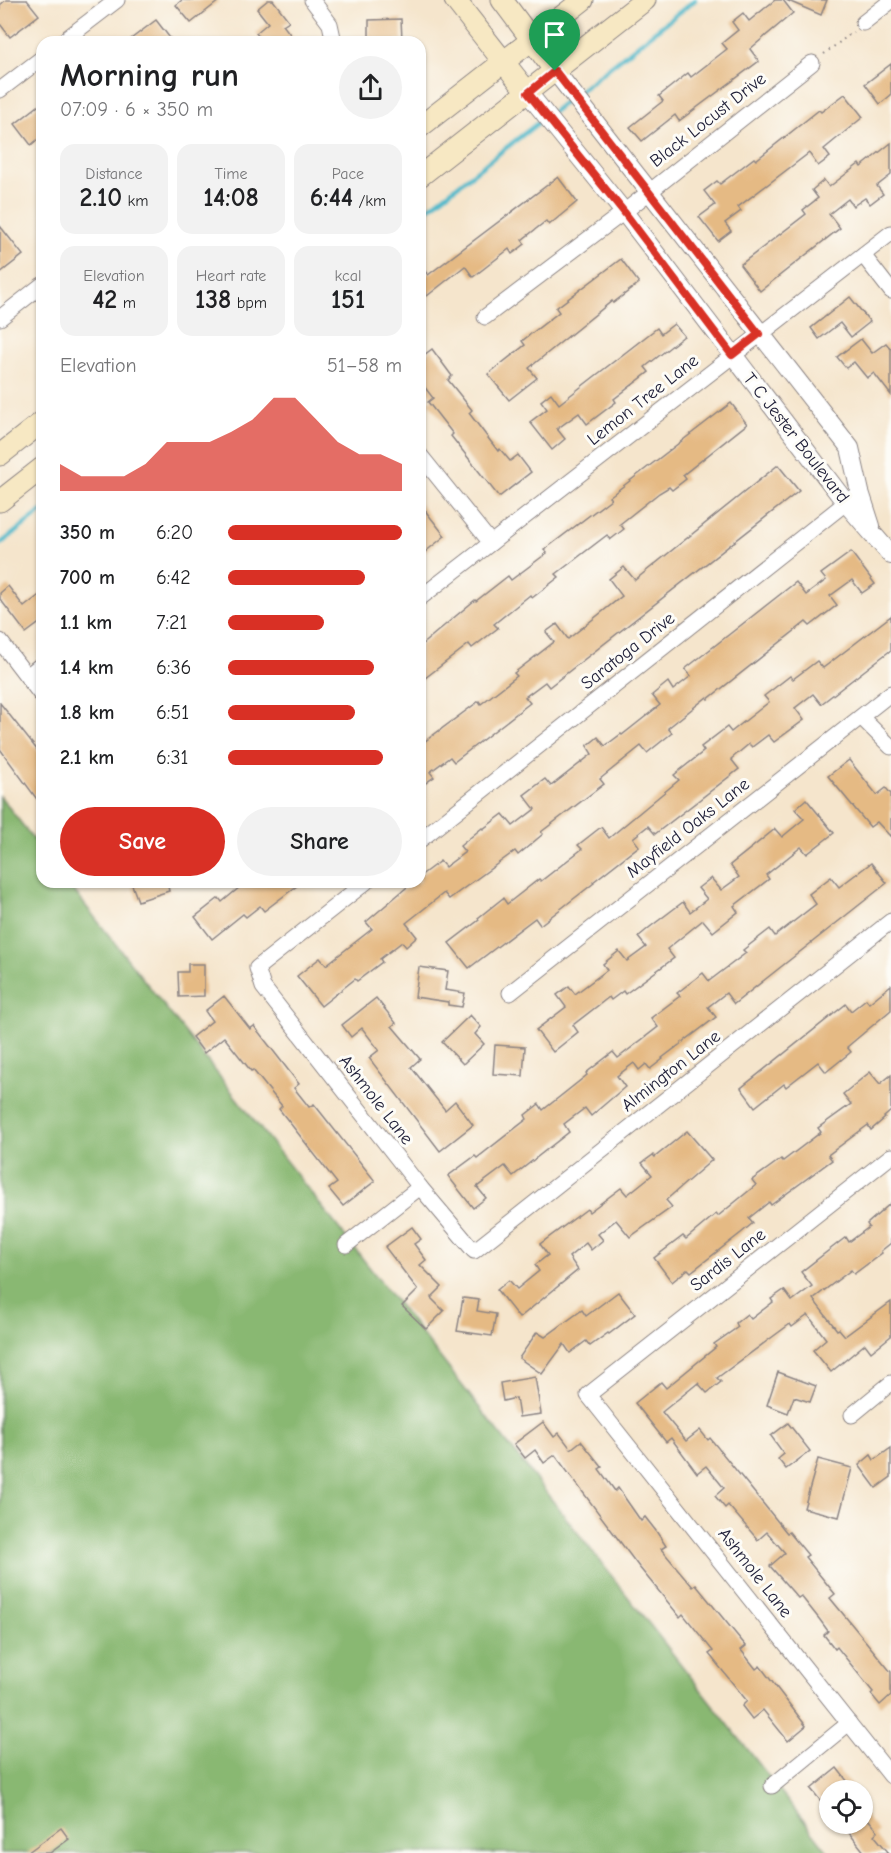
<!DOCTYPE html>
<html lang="en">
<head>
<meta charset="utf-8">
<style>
	:root { --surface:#fff; --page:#f2f2f2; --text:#202124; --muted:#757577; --accent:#d93025 }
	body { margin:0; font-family:"Comic Neue",sans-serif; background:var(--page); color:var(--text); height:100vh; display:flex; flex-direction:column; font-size:22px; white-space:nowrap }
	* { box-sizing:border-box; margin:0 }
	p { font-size:20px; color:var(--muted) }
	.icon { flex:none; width:33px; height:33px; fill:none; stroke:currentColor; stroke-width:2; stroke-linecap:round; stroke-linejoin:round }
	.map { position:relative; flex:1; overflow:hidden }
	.side { position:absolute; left:36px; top:36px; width:390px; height:852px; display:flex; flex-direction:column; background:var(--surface); border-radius:18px; box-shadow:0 2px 4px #0004 }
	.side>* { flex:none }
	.buttons { position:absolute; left:819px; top:1780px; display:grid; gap:12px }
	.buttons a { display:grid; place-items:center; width:54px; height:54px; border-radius:50%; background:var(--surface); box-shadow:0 2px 4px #0004; font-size:30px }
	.pin { position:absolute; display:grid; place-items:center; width:51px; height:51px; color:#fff; margin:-62px -26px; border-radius:50% 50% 50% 0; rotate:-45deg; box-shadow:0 0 6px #0007 }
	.pin .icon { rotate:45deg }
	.round { display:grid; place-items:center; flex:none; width:63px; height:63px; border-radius:32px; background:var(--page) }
	.summary { display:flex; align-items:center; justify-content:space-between; height:102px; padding:0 24px }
	h1 { font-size:33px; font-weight:700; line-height:45px }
	.metrics { display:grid; grid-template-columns:repeat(3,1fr); gap:9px; height:102px; padding:6px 24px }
	.metrics div { display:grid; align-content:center; border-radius:15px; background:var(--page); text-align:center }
	.metrics b { font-size:26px; font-weight:700 }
	.metrics small { font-size:16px; font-weight:400 }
	.metrics p { font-size:16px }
	.chart { height:168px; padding:12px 24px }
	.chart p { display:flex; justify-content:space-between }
	.chart svg { width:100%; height:108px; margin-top:6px; fill:var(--accent); opacity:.7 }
	.primary-button { display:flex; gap:12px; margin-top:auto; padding:12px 24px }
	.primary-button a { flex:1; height:69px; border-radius:36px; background:var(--accent); color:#fff; font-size:24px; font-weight:700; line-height:69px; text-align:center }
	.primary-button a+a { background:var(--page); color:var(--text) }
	ul { padding:0 24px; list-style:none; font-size:20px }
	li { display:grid; grid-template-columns:96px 72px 1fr; align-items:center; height:45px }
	li i { height:15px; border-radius:8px; background:var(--accent) }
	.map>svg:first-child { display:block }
	.forest { fill:#89b872; stroke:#566d56; stroke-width:1.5 }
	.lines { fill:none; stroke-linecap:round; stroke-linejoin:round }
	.stream { stroke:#4fb9cb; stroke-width:4.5 }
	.building { fill:#e5ba84 }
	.minor-casing { stroke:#8c8484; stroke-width:17 }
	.tertiary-casing { stroke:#8c8484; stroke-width:20 }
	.secondary-casing { stroke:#8c8484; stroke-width:23 }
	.path { stroke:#8c8484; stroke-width:2; stroke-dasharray:1.5 4.5; stroke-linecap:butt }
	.minor { stroke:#fff; stroke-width:15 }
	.tertiary { stroke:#fff; stroke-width:18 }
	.secondary { stroke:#f7e8c3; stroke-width:21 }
	.route-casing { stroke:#fff; stroke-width:12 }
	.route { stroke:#d93025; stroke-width:8 }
	.labels { text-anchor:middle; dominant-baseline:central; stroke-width:6; stroke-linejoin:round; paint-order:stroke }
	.street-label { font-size:18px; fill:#22223b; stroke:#fdfcf7 }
</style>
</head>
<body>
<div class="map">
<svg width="891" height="1853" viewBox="0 0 891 1853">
	<rect width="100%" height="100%" fill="#fdfcf7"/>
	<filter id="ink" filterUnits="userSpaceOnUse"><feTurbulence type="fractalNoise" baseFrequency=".0167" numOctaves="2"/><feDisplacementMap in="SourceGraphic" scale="12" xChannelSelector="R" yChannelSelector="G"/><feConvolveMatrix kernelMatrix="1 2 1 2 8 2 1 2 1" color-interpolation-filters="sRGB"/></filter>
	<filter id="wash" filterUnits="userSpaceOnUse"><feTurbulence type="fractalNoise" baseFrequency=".008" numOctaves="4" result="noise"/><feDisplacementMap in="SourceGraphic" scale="24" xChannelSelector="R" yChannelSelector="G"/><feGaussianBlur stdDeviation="1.35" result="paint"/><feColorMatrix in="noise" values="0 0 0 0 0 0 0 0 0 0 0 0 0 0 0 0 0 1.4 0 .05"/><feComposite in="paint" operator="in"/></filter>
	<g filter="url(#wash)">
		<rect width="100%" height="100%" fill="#f5e5cc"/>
		<polygon class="forest" points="0,796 42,850 42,882 67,882 829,1853 0,1853"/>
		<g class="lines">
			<g class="stream">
				<polyline points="578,92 695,0"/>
				<polyline points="550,114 571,97"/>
				<polyline points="420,215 543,119"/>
				<polyline points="0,544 42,511"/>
			</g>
		</g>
		<g id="blocks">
			<g class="building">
				<polygon points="6,0 27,0 39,15 10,37 0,24 0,5"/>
				<polygon points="182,0 220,0 191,23 176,5"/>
				<polygon points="268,0 273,0 289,21 283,25 296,42 263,42 256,33 268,23 257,9"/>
				<polygon points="775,0 783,0 793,13 750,49 759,61 679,121 675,115 642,141 630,127 663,101 659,96 688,73 691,77 727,49 722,43 738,30 732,22 743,13 749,21"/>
				<polygon points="786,0 827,0 821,15"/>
				<polygon points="401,19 402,40 396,40 396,42 369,42 369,20"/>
				<polygon points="156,20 173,42 127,42"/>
				<polygon points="891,64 891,95 880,104 865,84"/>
				<polygon points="845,94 863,117 824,149 830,157 818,166 809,153 738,207 741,211 725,223 731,231 718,241 699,217 715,205 704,191 717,181 720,184 754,158 756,160 819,110 821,112"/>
				<polygon points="42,103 42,136 31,145 15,124"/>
				<polygon points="891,143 891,175 877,186 883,194 870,204 865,198 853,206 848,199 829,214 840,228 760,291 740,265 806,214 803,210 818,198 812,190 824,180 829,187 859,164 861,167"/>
				<polygon points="558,177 577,202 549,225 546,221 522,240 525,244 512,254 509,249 473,277 465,266 427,296 420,286 420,265 428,275"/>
				<polygon points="0,226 23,255 0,273"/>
				<polygon points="621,259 639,283 613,303 612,301 529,368 537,378 509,400 488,374 525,345 522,341 559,312 556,308"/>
				<polygon points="850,297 870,322 851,337 840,323 819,339 811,328"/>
				<polygon points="674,324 684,336 645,367 649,372 614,399 616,402 587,424 579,413 557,429 565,439 552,450 530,422 547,409 541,401 551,393 559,404 657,328 661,334"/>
				<polygon points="861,339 872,353 886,343 891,349 891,395 874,373 867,378 854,362 846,368 837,357"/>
				<polygon points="432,349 452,376 448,380 472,410 469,413 498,451 500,449 510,461 518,455 531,472 499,497 451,436 453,434 428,402 433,398 420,381 420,358"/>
				<polygon points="731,403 747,424 683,475 686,479 672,490 669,487 659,493 620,524 624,529 610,540 607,535 556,574 559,577 532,598 530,595 494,624 498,628 472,648 469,644 420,682 420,646 475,600 476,601 508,576 511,580 547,553 544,550 611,499 609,497"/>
				<polygon points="778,465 799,491 549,687 545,682 525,697 530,703 454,762 450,757 430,772 434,777 420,787 420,745 479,701 481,704 517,676 514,673 554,642 546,632 557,624 568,639 622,596 609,579 624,567 635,580"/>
				<polygon points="420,504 445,536 420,556"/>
				<polygon points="851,552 875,584 862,593 852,580 830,596 837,605 810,626 806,622 708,699 707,697 668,728 672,733 647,753 641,746 600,779 604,784 541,832 543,834 518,855 515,851 449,899 444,893 406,923 417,937 406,947 402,942 380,959 382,962 357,981 355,979 321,1006 297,976 320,958 326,965 372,929 366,922 413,882 420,882 420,876 440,861 445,867 465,852 460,846 482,828 483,829 503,814 513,826 535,809 524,795 545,779 551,786 592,754 587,746 598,737 605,746 621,734 622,735 660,705 652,695 668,682 673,690 691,676 685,669 796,582 806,595 826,580 821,574"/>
				<polygon points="8,586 24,607 42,593 42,621 26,633 0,599 0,593"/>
				<polygon points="891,616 891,650 821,704 813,694 795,708 804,720 774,742 768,735 752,747 749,744 731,759 739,769 655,834 648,826 633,838 639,846 593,882 594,883 540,925 535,918 469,968 449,943 479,920 478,918 503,898 507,904 539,879 541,881 582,849 578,845 601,827 609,838 679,780 674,775 704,751 701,747 727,727 731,732 769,702 764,696 790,676 793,679 817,661 823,668"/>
				<polygon points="0,703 42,756 42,806 0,749"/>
				<polygon points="849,760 877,795 886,788 891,794 891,837 877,822 870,827 828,776"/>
				<polygon points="806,799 834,833 807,854 801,847 766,875 769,879 734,906 738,912 713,932 703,920 667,949 674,958 625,994 623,991 611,1000 609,997 573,1025 578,1032 553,1052 536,1030 566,1007 557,995 569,986 575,994 607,970 603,964 619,951 627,961 646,947 638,937 650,927 683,902 690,912 707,899 698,888 711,878 721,890 739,877 730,865 775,829 782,837 804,819 795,809"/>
				<polygon points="871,863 887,883 734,1004 726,993 708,1007 716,1017 662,1058 663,1059 650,1069 646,1064 639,1070 634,1063 617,1076 625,1087 591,1116 585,1108 564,1124 569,1132 513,1176 505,1166 477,1187 486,1198 473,1208 448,1176 475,1156 477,1158 527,1119 525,1115 539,1104 543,1110 587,1075 586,1073 613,1052 618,1058 658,1027 651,1018 680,996 677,993 703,973 709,981 746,953 743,950 770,929 775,936 816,904 809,894 831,877 839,887"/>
				<polygon points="131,882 167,882 169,891 138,901"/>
				<polygon points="246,882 302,882 264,911 260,906 246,917 243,914 212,939 195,917 219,898 222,902"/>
				<polygon points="188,964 204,964 204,996 179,997 178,972 188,972"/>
				<polygon points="419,967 448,971 445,990 465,993 462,1007 448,1005 448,1002 415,997"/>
				<polygon points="891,985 891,1010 847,1047 851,1052 826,1072 818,1062 786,1087 784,1084 755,1107 741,1088 846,1004 851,1011 866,999 869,1003"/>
				<polygon points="224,996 250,1029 254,1026 299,1084 294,1088 309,1107 314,1104 375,1181 343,1206 329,1189 337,1183 279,1109 282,1106 253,1070 251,1071 224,1037 204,1053 192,1037 212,1021 205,1011"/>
				<polygon points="376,998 396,1023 392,1026 420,1059 411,1067 445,1110 455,1101 473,1125 440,1151 369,1058 379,1050 362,1028 351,1037 342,1025"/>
				<polygon points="470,1015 481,1027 475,1034 484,1044 463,1064 442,1042"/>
				<polygon points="495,1045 525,1047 523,1076 493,1074"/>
				<polygon points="870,1072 880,1084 891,1075 891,1111 884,1117 885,1118 871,1130 868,1125 828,1155 832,1160 771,1205 769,1202 749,1218 753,1223 741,1233 691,1272 688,1269 672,1282 654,1258 683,1236 686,1239 716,1214 718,1216 756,1185 752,1180 781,1159 783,1161 821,1132 818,1128 851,1104 843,1094"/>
				<polygon points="687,1131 712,1160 666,1200 672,1207 630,1237 616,1220 598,1234 603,1240 591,1250 586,1243 569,1257 578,1270 519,1318 497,1290 509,1280 517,1289 539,1271 535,1265 548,1255 540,1244 587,1209 589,1212 621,1188 627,1195 652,1175 642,1163 653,1155 655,1157"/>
				<polygon points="891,1203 891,1243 881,1251 882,1253 854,1274 851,1270 813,1299 837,1330 839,1329 845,1336 891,1302 891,1336 871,1352 865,1344 831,1372 813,1350 826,1339 808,1315 792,1327 790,1324 717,1378 721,1382 707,1393 698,1383 662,1412 686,1441 700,1430 708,1440 710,1438 787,1533 789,1532 808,1555 805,1557 835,1594 830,1598 891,1672 891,1695 880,1705 871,1694 873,1692 837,1647 835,1649 824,1635 828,1631 820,1620 801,1596 798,1598 770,1566 785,1553 767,1532 758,1540 728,1505 725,1508 715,1496 724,1488 706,1466 697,1473 671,1438 666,1442 635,1403 661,1382 666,1388 716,1347 714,1344 738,1327 736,1323 747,1314 751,1319 773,1302 771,1299 784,1290 792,1301 812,1286 801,1272 846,1237 849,1242 869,1227 867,1224"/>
				<polygon points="412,1227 421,1239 414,1244 426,1260 420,1265 442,1287 431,1298 444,1311 426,1329 402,1306 418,1290 385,1247"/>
				<polygon points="618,1292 635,1314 609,1334 608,1333 590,1346 586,1341 570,1353 564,1344 542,1374 519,1358 537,1332 545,1337 582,1310 586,1316"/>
				<polygon points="463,1298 479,1300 477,1311 496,1314 492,1336 457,1331"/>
				<polygon points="778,1372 816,1386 810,1402 794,1397 788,1413 767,1405"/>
				<polygon points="535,1377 541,1414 519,1417 516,1398 503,1401 500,1383"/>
				<polygon points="543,1422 554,1437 559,1433 571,1449 581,1441 602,1467 599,1469 615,1491 618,1488 641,1521 645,1517 656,1531 666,1546 661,1549 693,1587 696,1585 736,1634 746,1646 741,1650 756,1669 760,1666 806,1726 788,1741 763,1710 752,1719 742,1706 747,1701 709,1654 713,1651 683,1614 680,1617 639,1567 555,1455 544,1463 535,1450 525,1458 514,1444"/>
				<polygon points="788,1423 810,1451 786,1469 778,1459 784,1454 771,1436"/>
				<polygon points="891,1448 891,1477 876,1488 859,1465 871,1455 874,1460"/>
				<polygon points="818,1459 852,1468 839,1517 804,1508"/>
				<polygon points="837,1768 855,1791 830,1791 830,1812 811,1789"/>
				<polygon points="862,1812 878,1831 874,1835 889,1853 865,1853 842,1824 862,1824"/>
				<polygon points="61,1828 69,1839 50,1853 27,1853"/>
			</g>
		</g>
	</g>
	<g filter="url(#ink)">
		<use href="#blocks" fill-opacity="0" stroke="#8c8484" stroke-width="1.5"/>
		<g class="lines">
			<g class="minor-casing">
				<g id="minor">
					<polyline points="312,0 330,24 334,42"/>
					<polyline points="863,23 891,1"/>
					<polyline points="62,42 117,0"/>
					<polyline points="0,90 42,58"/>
					<polyline points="863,255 891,291"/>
					<polyline points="485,317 624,212 812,63"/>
					<polyline points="0,318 42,285"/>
					<polyline points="420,455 491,543"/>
					<polyline points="420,598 891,233"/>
					<polyline points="0,641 42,696"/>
					<polyline points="27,676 42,664"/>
					<polyline points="861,717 891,747"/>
					<polyline points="420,840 853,497"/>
					<polyline points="366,882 257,968 263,987 420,1187 474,1251 891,921"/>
					<polyline points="510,993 891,693"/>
					<polyline points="891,1156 588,1395 891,1776"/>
					<polyline points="346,1245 420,1187"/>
					<polyline points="852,1415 891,1383"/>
					<polyline points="772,1786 849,1723"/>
				</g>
			</g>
			<g class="tertiary-casing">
				<g id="tertiary">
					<polyline points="555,71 850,448 860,492 871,526"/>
					<polyline points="528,93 624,212 846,503 891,555"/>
				</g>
			</g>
			<g class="secondary-casing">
				<g id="secondary">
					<polyline points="455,0 528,93"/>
					<polyline points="502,0 555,71"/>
					<polyline points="420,127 583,0"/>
					<polyline points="420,176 645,0"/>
					<polyline points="0,455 42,422"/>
					<polyline points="0,501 42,468"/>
				</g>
			</g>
			<polyline class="path" points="824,54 853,32"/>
			<use href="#minor" class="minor"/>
			<use href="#tertiary" class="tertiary"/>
			<use href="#secondary" class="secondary"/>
		</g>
	</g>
	<g class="lines" filter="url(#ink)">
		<g class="route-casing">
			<polygon id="route" points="555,71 759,334 732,355 624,212 528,93"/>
		</g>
		<use href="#route" class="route"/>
	</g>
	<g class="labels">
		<g class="street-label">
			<text transform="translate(708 120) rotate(-38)">Black Locust Drive</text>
			<text transform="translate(643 400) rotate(-38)">Lemon Tree Lane</text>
			<text transform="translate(796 438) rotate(52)">T C Jester Boulevard</text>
			<text transform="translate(628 651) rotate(-38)">Saratoga Drive</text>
			<text transform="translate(688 828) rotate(-38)">Mayfield Oaks Lane</text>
			<text transform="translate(671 1071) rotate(-38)">Almington Lane</text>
			<text transform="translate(376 1100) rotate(52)">Ashmole Lane</text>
			<text transform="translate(728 1260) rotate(-38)">Sardis Lane</text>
			<text transform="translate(755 1573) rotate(52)">Ashmole Lane</text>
		</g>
	</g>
</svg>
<div class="buttons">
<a><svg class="icon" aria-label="locate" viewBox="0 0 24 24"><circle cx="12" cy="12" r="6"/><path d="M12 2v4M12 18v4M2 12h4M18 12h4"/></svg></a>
</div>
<div class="pin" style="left:555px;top:71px;background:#1e9e55"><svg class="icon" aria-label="arrive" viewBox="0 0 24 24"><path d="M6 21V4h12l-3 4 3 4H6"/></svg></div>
<section class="side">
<div class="summary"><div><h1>Morning run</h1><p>07:09 · 6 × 350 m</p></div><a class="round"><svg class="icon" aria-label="share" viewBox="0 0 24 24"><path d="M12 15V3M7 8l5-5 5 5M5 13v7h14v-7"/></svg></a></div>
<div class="metrics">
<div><p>Distance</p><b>2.10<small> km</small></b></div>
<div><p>Time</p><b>14:08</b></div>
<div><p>Pace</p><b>6:44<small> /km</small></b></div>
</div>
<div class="metrics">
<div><p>Elevation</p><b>42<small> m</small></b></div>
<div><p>Heart rate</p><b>138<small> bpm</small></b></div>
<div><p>kcal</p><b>151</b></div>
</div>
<div class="chart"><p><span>Elevation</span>51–58 m</p>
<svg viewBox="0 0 160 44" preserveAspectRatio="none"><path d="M0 44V33L10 38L20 38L30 38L40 33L50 24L60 24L70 24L80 20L90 15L100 6L110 6L120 15L130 24L140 29L150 29L160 33V44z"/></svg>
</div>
<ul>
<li><b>350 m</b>6:20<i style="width:100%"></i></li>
<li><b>700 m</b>6:42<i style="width:79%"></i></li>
<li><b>1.1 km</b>7:21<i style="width:55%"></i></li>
<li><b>1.4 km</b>6:36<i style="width:84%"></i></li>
<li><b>1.8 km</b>6:51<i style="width:73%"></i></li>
<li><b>2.1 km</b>6:31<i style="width:89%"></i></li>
</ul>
<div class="primary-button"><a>Save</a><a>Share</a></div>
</section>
</div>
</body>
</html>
